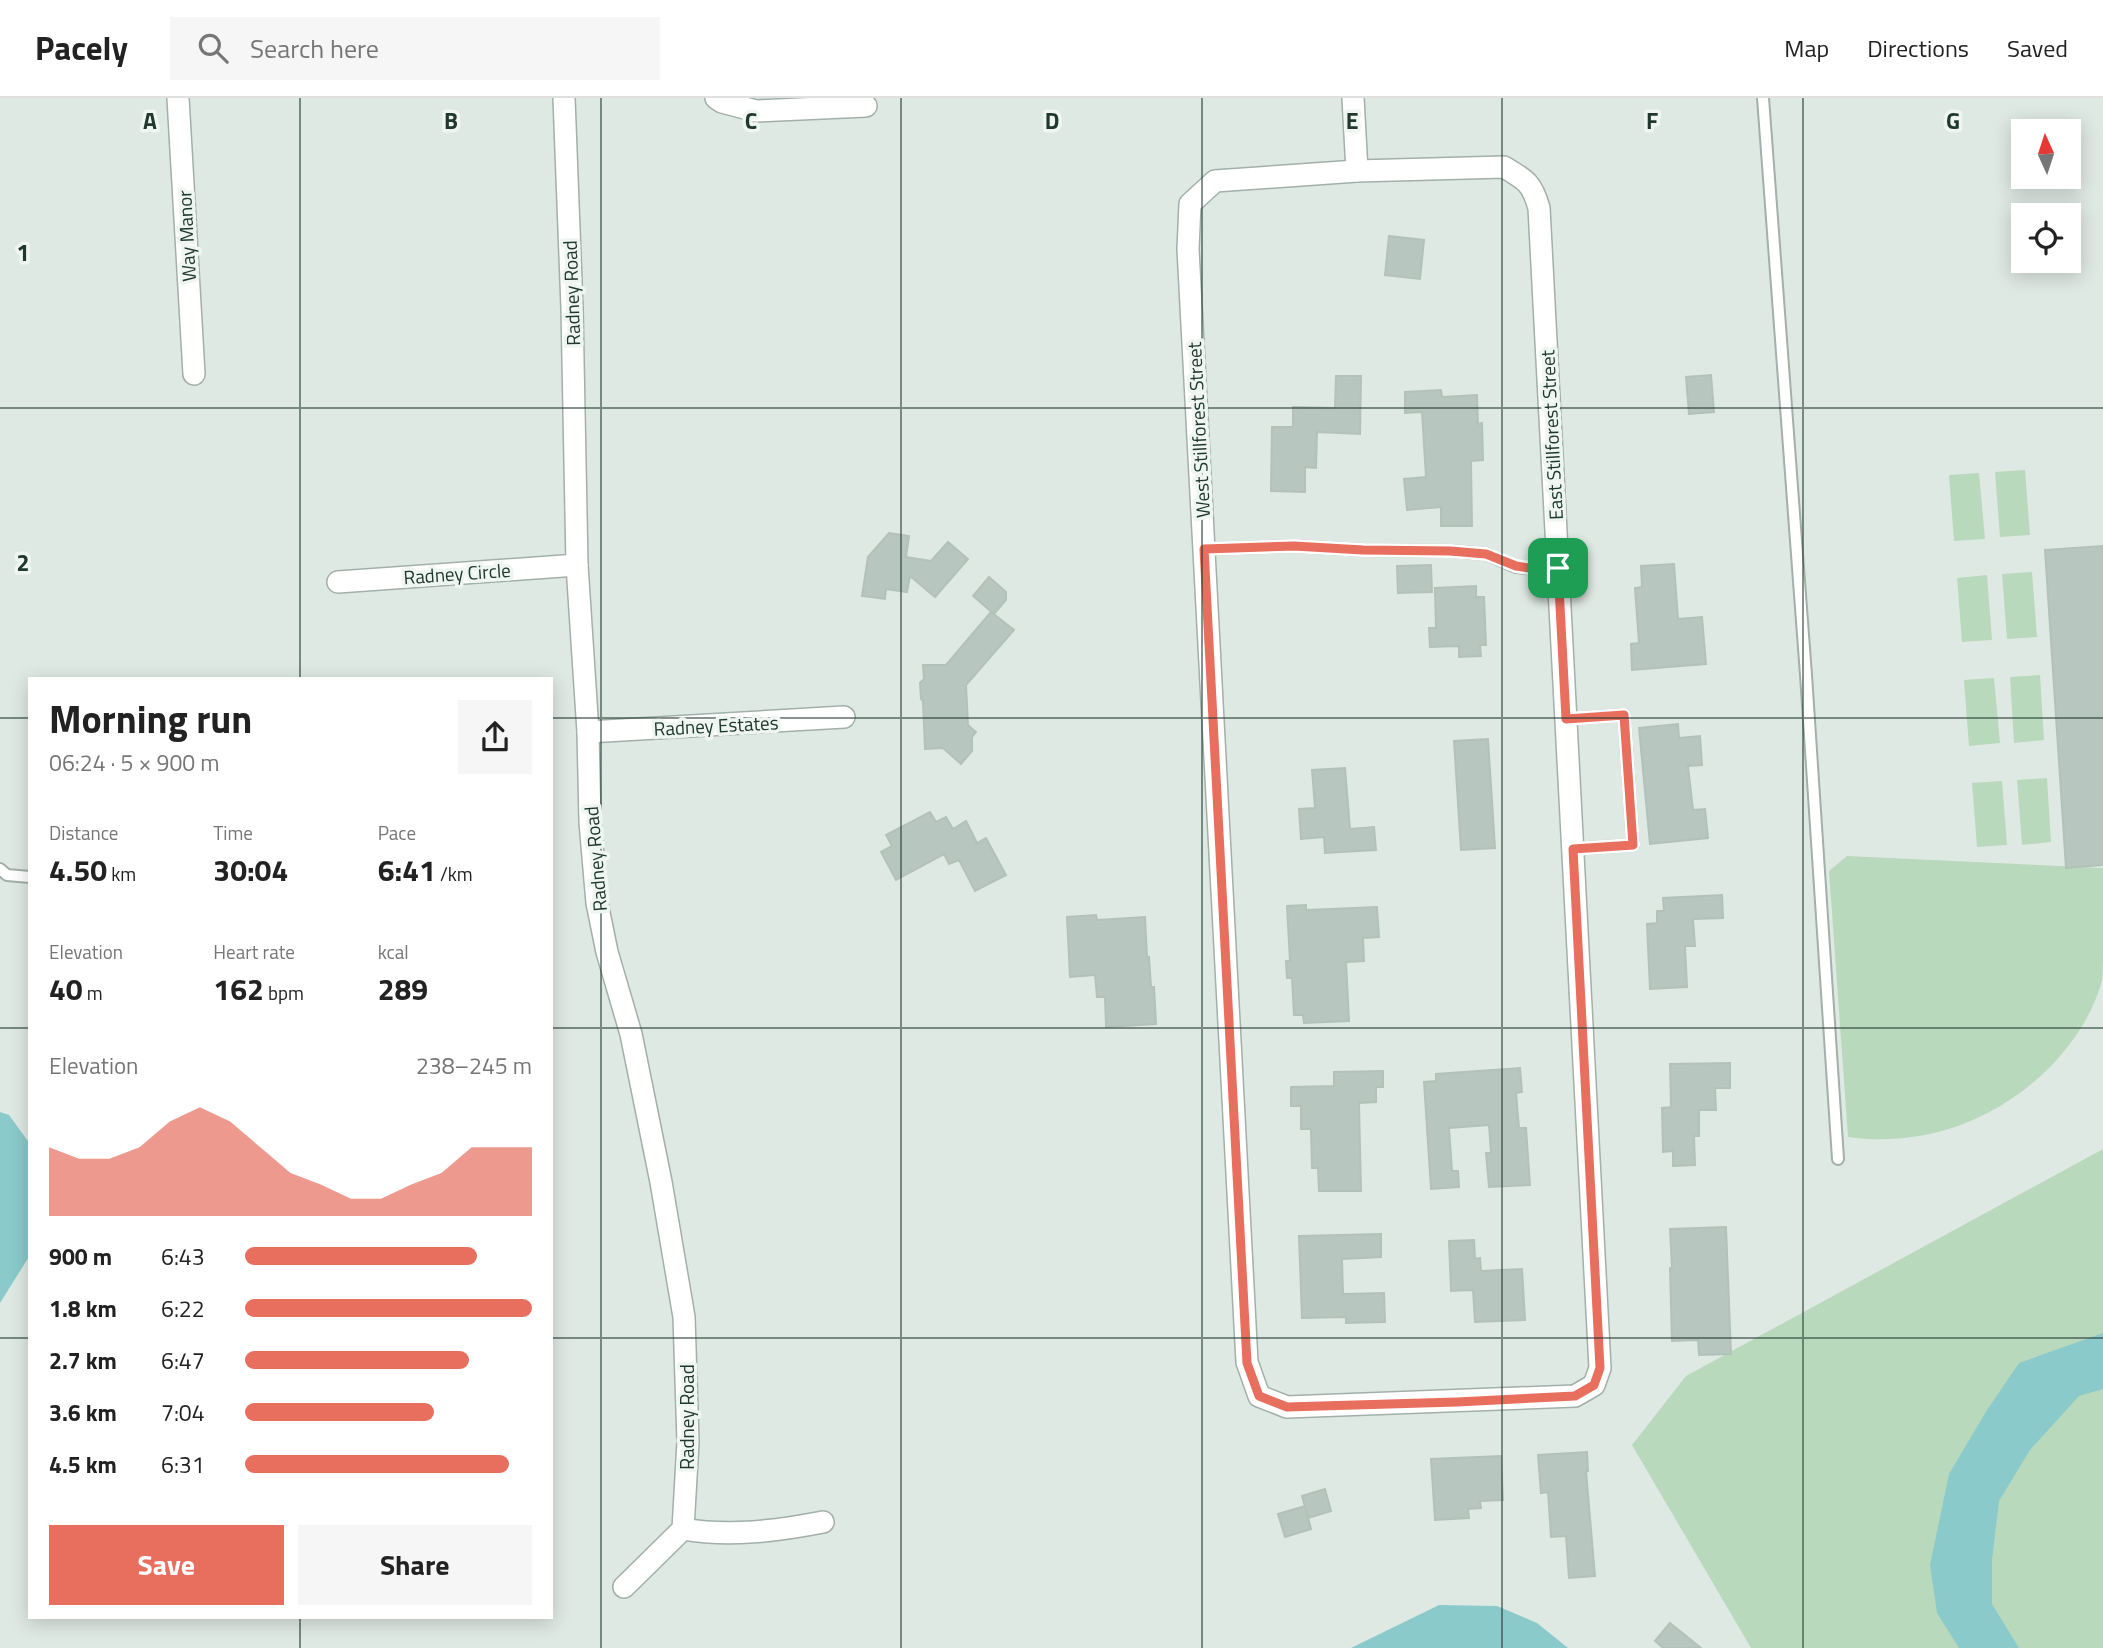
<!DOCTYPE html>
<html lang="en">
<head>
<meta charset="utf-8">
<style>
	:root { --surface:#fff; --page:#f6f6f6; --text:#222; --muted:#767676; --line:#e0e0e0; --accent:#e86e5e }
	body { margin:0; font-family:"Titillium Web",sans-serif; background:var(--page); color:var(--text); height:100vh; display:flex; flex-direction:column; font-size:26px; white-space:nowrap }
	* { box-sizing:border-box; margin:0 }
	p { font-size:23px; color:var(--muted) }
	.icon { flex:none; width:38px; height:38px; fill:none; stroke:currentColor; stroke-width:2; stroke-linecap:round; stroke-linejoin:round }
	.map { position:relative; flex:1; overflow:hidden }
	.panel { position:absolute; left:28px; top:579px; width:525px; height:942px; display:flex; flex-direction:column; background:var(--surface); border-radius:0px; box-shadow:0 4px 18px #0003 }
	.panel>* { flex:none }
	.needle { width:46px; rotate:357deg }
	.buttons { position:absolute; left:2011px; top:21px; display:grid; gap:14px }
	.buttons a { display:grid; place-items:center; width:70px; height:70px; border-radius:0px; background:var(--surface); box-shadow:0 4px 18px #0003; font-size:35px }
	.pin { position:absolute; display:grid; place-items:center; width:60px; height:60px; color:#fff; margin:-30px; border-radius:14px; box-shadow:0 4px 10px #0006 }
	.round { display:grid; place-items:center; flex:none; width:74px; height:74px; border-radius:0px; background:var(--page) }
	.head { display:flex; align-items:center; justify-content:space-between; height:119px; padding:0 21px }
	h1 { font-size:38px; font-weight:700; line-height:52px }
	.stats { display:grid; grid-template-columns:repeat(3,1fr); gap:10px; height:119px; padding:7px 21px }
	.stats div { display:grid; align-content:center }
	.stats b { font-size:30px; font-weight:700 }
	.stats small { font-size:19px; font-weight:400 }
	.stats p { font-size:19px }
	.chart { height:196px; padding:14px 21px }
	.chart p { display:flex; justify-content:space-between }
	.chart svg { width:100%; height:126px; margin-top:7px; fill:var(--accent); opacity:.7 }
	.primary-button { display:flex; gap:14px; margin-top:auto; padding:14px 21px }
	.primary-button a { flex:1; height:80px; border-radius:0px; background:var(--accent); color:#fff; font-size:28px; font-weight:700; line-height:80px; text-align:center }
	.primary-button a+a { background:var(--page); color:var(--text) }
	ul { padding:0 21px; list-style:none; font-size:23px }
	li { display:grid; grid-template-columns:112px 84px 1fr; align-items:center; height:52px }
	li i { height:18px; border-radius:9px; background:var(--accent) }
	header { display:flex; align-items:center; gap:42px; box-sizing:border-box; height:98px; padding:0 35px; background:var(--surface); border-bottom:2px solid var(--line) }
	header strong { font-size:33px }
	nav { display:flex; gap:38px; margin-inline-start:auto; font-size:24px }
	.search { width:490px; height:63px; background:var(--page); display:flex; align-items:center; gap:18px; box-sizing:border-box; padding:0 24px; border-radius:0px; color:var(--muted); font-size:26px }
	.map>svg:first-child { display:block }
	.green { fill:#b9d9bd }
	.water { fill:#8acacb }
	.building { fill:#b7c6bf; stroke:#b2c2b9; stroke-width:2 }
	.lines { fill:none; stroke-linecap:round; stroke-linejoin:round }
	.service-casing { stroke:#a2b0a9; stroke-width:14 }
	.minor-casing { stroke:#a2b0a9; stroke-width:24 }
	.service { stroke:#fff; stroke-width:10 }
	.minor { stroke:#fff; stroke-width:21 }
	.route-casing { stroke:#fff; stroke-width:14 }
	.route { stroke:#e86e5e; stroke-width:9 }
	.grid { fill:none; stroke:#21382f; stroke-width:2; stroke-opacity:0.55 }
	.labels { text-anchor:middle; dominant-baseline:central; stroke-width:7; stroke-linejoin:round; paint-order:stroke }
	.street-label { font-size:19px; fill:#21382f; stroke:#eff6f1 }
	.grid-label { font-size:23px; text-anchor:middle; font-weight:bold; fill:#21382f; stroke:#eff6f1; stroke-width:7; stroke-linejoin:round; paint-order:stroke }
</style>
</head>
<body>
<header>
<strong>Pacely</strong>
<div class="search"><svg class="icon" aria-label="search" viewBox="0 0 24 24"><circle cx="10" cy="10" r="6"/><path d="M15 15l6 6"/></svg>Search here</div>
<nav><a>Map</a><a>Directions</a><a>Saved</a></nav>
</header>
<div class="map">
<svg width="2103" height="1550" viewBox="0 0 2103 1550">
	<rect width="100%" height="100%" fill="#dfe9e3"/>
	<g class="green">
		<polygon points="2025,372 2030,437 2000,439 1995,374"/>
		<polygon points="1979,375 1985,441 1954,443 1949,377"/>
		<polygon points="2032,474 2037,539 2007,541 2002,476"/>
		<polygon points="1987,477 1992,542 1962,544 1957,480"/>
		<polygon points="2040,577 2044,642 2014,645 2010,579"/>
		<polygon points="1994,580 2000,645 1969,648 1964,582"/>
		<polygon points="2047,680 2051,744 2022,747 2017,682"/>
		<polygon points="2002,683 2007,747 1977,749 1972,685"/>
		<path d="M1847 758 2103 770C2103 795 2103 820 2103 845 2103 856 2103 870 2102 882 2094 914 2074 944 2051 968 1998 1022 1924 1050 1848 1039L1829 773Z"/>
		<polygon points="2103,1051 2103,1550 1751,1550 1632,1347 1686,1278"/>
	</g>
	<g class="water">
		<polygon points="0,1014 9,1017 30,1046 30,1157 0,1205"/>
		<polygon points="2103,1235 2103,1291 2079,1298 2030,1352 1999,1403 1992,1462 1992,1506 2019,1550 1959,1550 1937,1515 1930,1467 1949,1376 1987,1312 2019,1265"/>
		<polygon points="1439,1507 1497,1508 1537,1525 1568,1550 1351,1550"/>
	</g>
	<g class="building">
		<polygon points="1389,138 1424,142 1420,181 1385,177"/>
		<polygon points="1711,277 1714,314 1689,316 1686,279"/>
		<polygon points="1336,278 1361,278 1360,336 1317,334 1316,370 1305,369 1305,394 1271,393 1272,329 1293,329 1293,309 1335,310"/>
		<polygon points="1441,292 1442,299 1477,297 1478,326 1482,325 1483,362 1471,363 1472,428 1441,428 1441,409 1407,412 1404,381 1426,379 1422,314 1405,315 1405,294"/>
		<polygon points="889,435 909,438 906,459 931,463 948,444 968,461 935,499 910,478 907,494 886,491 885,501 862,498 868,459"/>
		<polygon points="2103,448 2103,767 2066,770 2045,452"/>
		<polygon points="1674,466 1678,521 1702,519 1706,566 1632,572 1631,546 1639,545 1635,490 1642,489 1641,468"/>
		<polygon points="1431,467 1432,494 1398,495 1397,468"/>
		<polygon points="989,479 1006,494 1006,502 994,516 973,498"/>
		<polygon points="1476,488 1476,499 1484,499 1486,547 1480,547 1481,558 1459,559 1459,548 1430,549 1429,530 1436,530 1435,490"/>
		<polygon points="991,514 1014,532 966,587 968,627 976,634 972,639 972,653 961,666 943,650 925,651 923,603 921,601 920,585 924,581 923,567 946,567"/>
		<polygon points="1678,626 1679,640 1700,638 1702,667 1688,668 1693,712 1705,711 1708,740 1650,746 1639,630"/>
		<polygon points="1488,641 1495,750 1461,752 1454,643"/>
		<polygon points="1345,670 1350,731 1374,729 1376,752 1325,755 1324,739 1301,741 1299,711 1315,710 1312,672"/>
		<polygon points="930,714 936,724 946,719 953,731 966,723 977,745 986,740 1006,777 975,793 959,762 949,766 944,756 896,782 881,754 892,748 886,737"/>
		<polygon points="1722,797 1723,820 1693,821 1695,848 1685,848 1687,889 1650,891 1647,826 1657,825 1657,813 1664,813 1663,800"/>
		<polygon points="1306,807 1306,812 1377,809 1379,839 1363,840 1364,863 1346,864 1349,923 1304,925 1303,917 1294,917 1292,880 1287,880 1286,863 1290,863 1287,808"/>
		<polygon points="1096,817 1097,822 1145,819 1147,859 1149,859 1151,889 1154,889 1156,926 1106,929 1105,899 1097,899 1095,877 1070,879 1067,819"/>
		<polygon points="1730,965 1730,990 1715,990 1716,1012 1699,1012 1699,1038 1694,1038 1695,1067 1673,1068 1673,1053 1663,1054 1662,1010 1671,1009 1670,966"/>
		<polygon points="1520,970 1522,994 1516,995 1519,1030 1526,1030 1530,1087 1489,1089 1486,1055 1491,1055 1489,1027 1449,1030 1452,1073 1458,1073 1459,1089 1431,1091 1424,984 1436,983 1436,976"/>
		<polygon points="1383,973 1383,989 1376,989 1376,1004 1359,1005 1361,1093 1319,1093 1318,1070 1312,1070 1311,1031 1301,1031 1301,1008 1291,1008 1291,989 1334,988 1334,974"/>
		<polygon points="1726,1129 1731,1256 1699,1257 1698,1242 1672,1243 1670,1170 1672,1170 1670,1131"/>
		<polygon points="1381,1136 1381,1159 1342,1161 1343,1196 1384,1195 1385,1224 1346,1225 1346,1219 1302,1220 1299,1138"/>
		<polygon points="1474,1142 1475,1161 1480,1160 1481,1173 1522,1171 1525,1222 1475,1224 1473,1192 1451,1193 1449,1143"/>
		<polygon points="1587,1354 1588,1373 1586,1373 1595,1478 1569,1480 1566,1438 1551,1439 1548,1394 1541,1395 1538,1357"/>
		<polygon points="1501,1358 1503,1402 1480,1403 1481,1410 1468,1411 1469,1420 1435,1422 1431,1361"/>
		<polygon points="1325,1391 1331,1413 1308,1420 1302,1398"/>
		<polygon points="1305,1408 1311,1431 1285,1439 1278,1416"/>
		<polygon points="1670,1525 1701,1550 1663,1550 1655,1543"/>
	</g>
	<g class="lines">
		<g class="service-casing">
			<g id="service">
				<polyline points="1763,0 1806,577 1838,1061"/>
				<polyline points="1204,451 1294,448 1363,452 1450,453 1486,456 1516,469 1536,471 1558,470"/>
				<polyline points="1566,621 1624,617 1633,747 1573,751"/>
				<polyline points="0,771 7,777 30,779"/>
			</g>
		</g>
		<g class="minor-casing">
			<g id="minor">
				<polyline points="178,0 194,276"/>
				<polyline points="564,0 572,210 577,467 588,634 590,724 597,805 607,854 631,936 661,1084 684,1219 688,1344 683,1431 624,1489"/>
				<polyline points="716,0 722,4 756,13 866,8"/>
				<polyline points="1353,0 1357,73"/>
				<path d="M1504 69C1526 82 1532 85 1539 110L1600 1270 1594 1287 1575 1298 1287 1309 1259 1298 1247 1264 1188 151 1190 106 1215 83 1357 73Z"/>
				<polyline points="338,484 577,467"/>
				<polyline points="588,634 844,619"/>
				<path d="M683 1431C729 1439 777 1433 823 1424"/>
			</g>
		</g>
		<use href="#service" class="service"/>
		<use href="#minor" class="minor"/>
	</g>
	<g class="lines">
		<g class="route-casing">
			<polygon id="route" points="1294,448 1363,452 1450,453 1486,456 1516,468 1536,471 1558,470 1566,621 1624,617 1633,747 1573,751 1600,1270 1594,1287 1575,1298 1457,1304 1287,1309 1259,1298 1247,1265 1204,451"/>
		</g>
		<use href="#route" class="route"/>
	</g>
	<path class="grid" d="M300 0V581M601 0V1550M901 0V1550M1202 0V1550M1502 0V1550M1803 0V1550M0 310H2103M0 620H30M551 620H2103M0 930H30M551 930H2103M0 1240H30M551 1240H2103M300 1519V1550"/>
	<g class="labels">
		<g class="street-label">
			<text transform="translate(186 138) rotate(-93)">Way Manor</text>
			<text transform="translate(571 195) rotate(-92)">Radney Road</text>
			<text transform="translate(1198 332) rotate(-93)">West Stillforest Street</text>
			<text transform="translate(1551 337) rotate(-93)">East Stillforest Street</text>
			<text transform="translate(457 475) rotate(-4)">Radney Circle</text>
			<text transform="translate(716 627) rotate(-3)">Radney Estates</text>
			<text transform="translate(595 761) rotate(-95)">Radney Road</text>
			<text transform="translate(686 1319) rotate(-90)">Radney Road</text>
		</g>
	</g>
	<g class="grid-label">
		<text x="150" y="31">A</text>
		<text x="451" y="31">B</text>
		<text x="751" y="31">C</text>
		<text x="1052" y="31">D</text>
		<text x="1352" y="31">E</text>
		<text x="1652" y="31">F</text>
		<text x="1953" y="31">G</text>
		<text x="23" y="163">1</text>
		<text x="23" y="473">2</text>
	</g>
</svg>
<div class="buttons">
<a><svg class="needle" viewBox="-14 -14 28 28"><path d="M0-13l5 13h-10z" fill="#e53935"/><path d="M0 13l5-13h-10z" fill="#767676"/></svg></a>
<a><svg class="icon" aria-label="locate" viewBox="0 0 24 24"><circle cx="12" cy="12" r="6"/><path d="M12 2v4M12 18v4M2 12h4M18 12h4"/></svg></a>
</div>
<div class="pin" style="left:1558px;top:470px;background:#1e9e55"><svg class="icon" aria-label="arrive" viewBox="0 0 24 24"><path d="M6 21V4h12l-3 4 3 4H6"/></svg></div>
<section class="panel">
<div class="head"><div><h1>Morning run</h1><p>06:24 · 5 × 900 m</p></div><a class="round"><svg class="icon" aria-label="share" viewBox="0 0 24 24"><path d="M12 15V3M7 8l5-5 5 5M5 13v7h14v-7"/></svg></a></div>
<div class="stats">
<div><p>Distance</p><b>4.50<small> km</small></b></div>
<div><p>Time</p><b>30:04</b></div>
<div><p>Pace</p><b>6:41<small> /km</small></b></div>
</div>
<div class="stats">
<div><p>Elevation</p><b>40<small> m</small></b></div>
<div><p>Heart rate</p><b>162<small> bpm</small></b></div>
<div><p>kcal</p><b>289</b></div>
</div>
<div class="chart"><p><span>Elevation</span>238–245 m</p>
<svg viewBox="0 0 160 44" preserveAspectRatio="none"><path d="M0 44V20L10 24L20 24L30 20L40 11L50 6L60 11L70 20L80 29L90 33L100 38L110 38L120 33L130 29L140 20L150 20L160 20V44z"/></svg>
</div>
<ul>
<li><b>900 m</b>6:43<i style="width:81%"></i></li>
<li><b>1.8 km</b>6:22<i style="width:100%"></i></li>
<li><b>2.7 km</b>6:47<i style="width:78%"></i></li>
<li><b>3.6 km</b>7:04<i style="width:66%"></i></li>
<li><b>4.5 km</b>6:31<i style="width:92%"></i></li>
</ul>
<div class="primary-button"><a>Save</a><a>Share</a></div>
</section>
</div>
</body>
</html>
